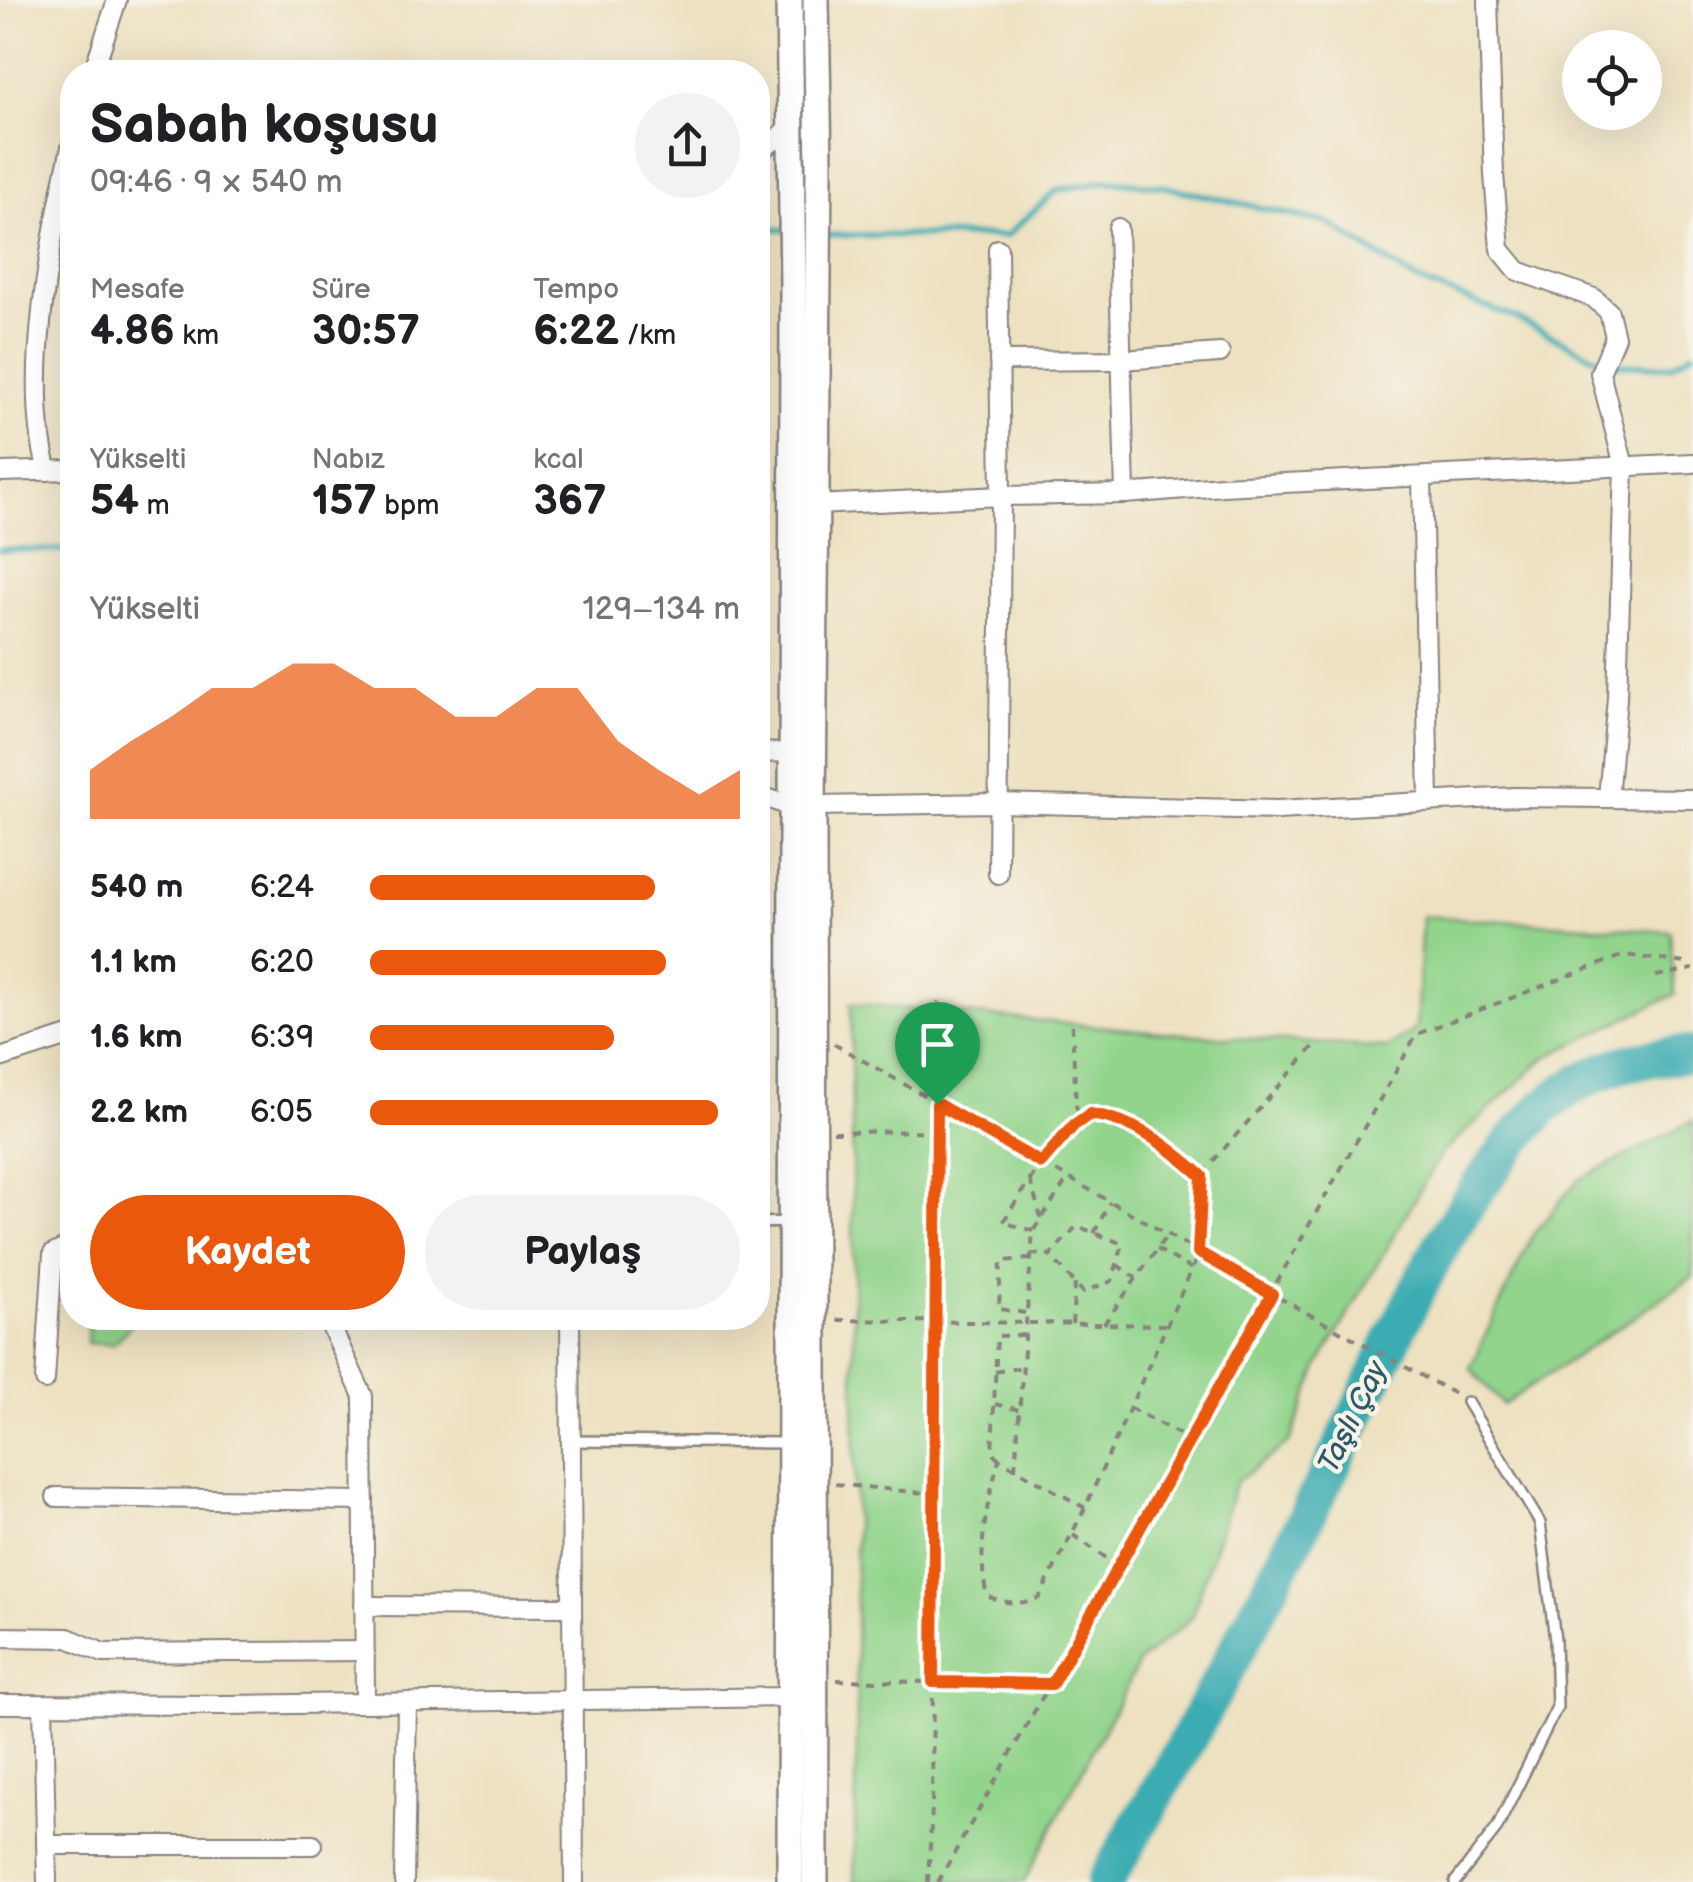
<!DOCTYPE html>
<html lang="tr">
<head>
<meta charset="utf-8">
<style>
	:root { --surface:#fff; --page:#f2f2f2; --text:#202124; --muted:#757577; --accent:#ea580c }
	body { margin:0; font-family:"Balsamiq Sans",sans-serif; background:var(--page); color:var(--text); height:100vh; display:flex; flex-direction:column; font-size:38px; white-space:nowrap }
	* { box-sizing:border-box; margin:0 }
	p { font-size:32px; color:var(--muted) }
	.icon { flex:none; width:55px; height:55px; fill:none; stroke:currentColor; stroke-width:2; stroke-linecap:round; stroke-linejoin:round }
	.map { position:relative; flex:1; overflow:hidden }
	.drawer { position:absolute; left:60px; top:60px; width:710px; height:1270px; display:flex; flex-direction:column; background:var(--surface); border-radius:40px; box-shadow:0 10px 40px #0002 }
	.drawer>* { flex:none }
	.tools { position:absolute; left:1562px; top:30px; display:grid; gap:20px }
	.tools a { display:grid; place-items:center; width:100px; height:100px; border-radius:50%; background:var(--surface); box-shadow:0 10px 40px #0002; font-size:50px }
	.pin { position:absolute; display:grid; place-items:center; width:85px; height:85px; color:#fff; margin:-102px -42px; border-radius:50% 50% 50% 0; rotate:-45deg; box-shadow:0 0 10px #0007 }
	.pin .icon { rotate:45deg }
	.round { display:grid; place-items:center; flex:none; width:105px; height:105px; border-radius:52px; background:var(--page) }
	.headline { display:flex; align-items:center; justify-content:space-between; height:170px; padding:0 30px }
	h1 { font-size:55px; font-weight:700; line-height:75px }
	.metrics { display:grid; grid-template-columns:repeat(3,1fr); gap:15px; height:170px; padding:10px 30px }
	.metrics div { display:grid; align-content:center }
	.metrics b { font-size:42px; font-weight:700 }
	.metrics small { font-size:28px; font-weight:400 }
	.metrics p { font-size:28px }
	.chart { height:280px; padding:20px 30px }
	.chart p { display:flex; justify-content:space-between }
	.chart svg { width:100%; height:180px; margin-top:10px; fill:var(--accent); opacity:.7 }
	.action { display:flex; gap:20px; margin-top:auto; padding:20px 30px }
	.action a { flex:1; height:115px; border-radius:60px; background:var(--accent); color:#fff; font-size:40px; font-weight:700; line-height:115px; text-align:center }
	.action a+a { background:var(--page); color:var(--text) }
	ul { padding:0 30px; list-style:none; font-size:32px }
	li { display:grid; grid-template-columns:160px 120px 1fr; align-items:center; height:75px }
	li i { height:25px; border-radius:12px; background:var(--accent) }
	.map>svg:first-child { display:block }
	.green { fill:#92d48c; stroke:#5a7b64; stroke-width:2.5 }
	.lines { fill:none; stroke-linecap:round; stroke-linejoin:round }
	.stream { stroke:#3aacb2; stroke-width:6 }
	.river { stroke:#3aacb2; stroke-width:38 }
	.lane-casing { stroke:#88827e; stroke-width:14 }
	.street-casing { stroke:#88827e; stroke-width:22 }
	.secondary-casing { stroke:#88827e; stroke-width:30 }
	.path { stroke:#88827e; stroke-width:4; stroke-dasharray:8 8; stroke-linecap:butt }
	.lane { stroke:#fff; stroke-width:9 }
	.street { stroke:#fff; stroke-width:18 }
	.secondary { stroke:#fff; stroke-width:25 }
	.route-casing { stroke:#fff; stroke-width:20 }
	.route { stroke:#ea580c; stroke-width:12 }
	.labels { text-anchor:middle; dominant-baseline:central; stroke-width:9; stroke-linejoin:round; paint-order:stroke }
	.water-label { font-size:30px; font-style:italic; fill:#2c596b; stroke:#f7f3e8 }
</style>
</head>
<body>
<div class="map">
<svg width="1693" height="1882" viewBox="0 0 1693 1882">
	<rect width="100%" height="100%" fill="#f7f3e8"/>
	<filter id="ink" filterUnits="userSpaceOnUse"><feTurbulence type="fractalNoise" baseFrequency=".01" numOctaves="2"/><feDisplacementMap in="SourceGraphic" scale="20" xChannelSelector="R" yChannelSelector="G"/><feConvolveMatrix kernelMatrix="1 2 1 2 8 2 1 2 1" color-interpolation-filters="sRGB"/></filter>
	<filter id="wash" filterUnits="userSpaceOnUse"><feTurbulence type="fractalNoise" baseFrequency=".0048" numOctaves="4" result="noise"/><feDisplacementMap in="SourceGraphic" scale="40" xChannelSelector="R" yChannelSelector="G"/><feGaussianBlur stdDeviation="2.25" result="paint"/><feColorMatrix in="noise" values="0 0 0 0 0 0 0 0 0 0 0 0 0 0 0 0 0 1.4 0 .05"/><feComposite in="paint" operator="in"/></filter>
	<g filter="url(#wash)">
		<rect width="100%" height="100%" fill="#ede1c1"/>
		<g class="green">
			<polygon points="1422,916 1670,931 1675,994 1545,1058 1441,1154 1319,1365 1290,1442 1236,1482 1191,1619 1139,1662 1024,1882 854,1882 857,1734 851,1003 1181,1034 1387,1048 1416,1028"/>
			<polygon points="1693,1121 1693,1277 1503,1405 1470,1368 1532,1236 1577,1181"/>
			<polygon points="88,1318 138,1318 113,1344 87,1343"/>
		</g>
		<g class="lines">
			<g class="stream">
				<polyline points="758,227 784,230"/>
				<polyline points="826,235 1006,236 1057,190 1107,181 1162,186 1328,223 1418,281 1516,318 1608,364 1670,366 1693,352"/>
				<polyline points="0,550 72,550"/>
			</g>
			<path class="river" d="M1105 1882C1187 1745 1263 1605 1334 1462 1386 1358 1428 1249 1501 1157 1515 1139 1529 1121 1546 1106 1588 1070 1638 1055 1693 1055"/>
		</g>
	</g>
	<g filter="url(#ink)">
		<g class="lines">
			<g class="lane-casing">
				<g id="lane">
					<polyline points="758,1223 789,1222"/>
					<polyline points="571,1441 790,1443"/>
					<polyline points="1455,1882 1497,1828 1557,1707 1555,1640 1540,1523 1467,1402"/>
				</g>
			</g>
			<g class="street-casing">
				<g id="street">
					<polyline points="1488,0 1494,174 1500,249 1518,271 1594,298 1609,312 1615,337 1600,373 1624,466 1617,698 1608,798"/>
					<polyline points="93,72 117,0"/>
					<polyline points="758,153 791,127"/>
					<polyline points="1118,228 1125,494"/>
					<polyline points="998,249 1001,496 998,874"/>
					<polyline points="999,361 1121,360 1220,353"/>
					<path d="M48 471C22 381 51 234 72 143"/>
					<polyline points="0,472 72,470"/>
					<polyline points="1422,478 1429,801"/>
					<polyline points="815,505 1001,496 1125,494 1222,486 1693,463"/>
					<polyline points="758,753 790,752"/>
					<polyline points="758,795 790,806 813,806 996,803 1278,810 1515,797 1693,799"/>
					<polyline points="0,1058 72,1035"/>
					<polyline points="327,1318 363,1396 365,1702"/>
					<polyline points="570,1318 574,1882"/>
					<polyline points="45,1380 53,1254 72,1245"/>
					<polyline points="56,1497 364,1501"/>
					<polyline points="364,1606 572,1607"/>
					<polyline points="0,1637 68,1638 103,1653 364,1651"/>
					<polyline points="0,1704 226,1705 791,1697"/>
					<polyline points="43,1705 47,1882"/>
					<polyline points="46,1845 313,1845"/>
					<polyline points="404,1882 407,1702"/>
				</g>
			</g>
			<g class="secondary-casing">
				<g id="secondary">
					<polyline points="789,0 793,287 790,1882"/>
					<polyline points="815,1882 813,806 819,167 816,0"/>
				</g>
			</g>
			<g class="path">
				<polyline points="1656,976 1693,969"/>
				<polyline points="1072,1025 1076,1106 1082,1120"/>
				<polyline points="834,1044 1272,1294 1457,1395"/>
				<polyline points="833,1132 937,1131"/>
				<polyline points="1030,1180 1041,1218"/>
				<path d="M1033 1231 1003 1222C1028 1183 1051 1142 1089 1114 1134 1120 1167 1146 1201 1175"/>
				<polyline points="1094,1233 1110,1202"/>
				<polyline points="1157,1249 1192,1269"/>
				<polyline points="1031,1254 1050,1255 1077,1226 1123,1244 1112,1281 1083,1292 1050,1255"/>
				<polyline points="1117,1265 1136,1278"/>
				<polyline points="1025,1313 999,1309 1001,1261 1031,1259"/>
				<polyline points="837,1320 1167,1325"/>
				<polyline points="1072,1324 1075,1284"/>
				<polyline points="1104,1324 1167,1235"/>
				<polyline points="995,1372 1023,1367"/>
				<polyline points="995,1404 1020,1410"/>
				<polyline points="1130,1408 1190,1440"/>
				<polyline points="999,1459 992,1452 997,1336 1025,1335"/>
				<polyline points="1015,1469 1033,1231 1067,1180"/>
				<polyline points="835,1484 934,1494"/>
				<path d="M1085 1508 999 1459C987 1504 976 1549 987 1596 1005 1604 1021 1605 1039 1598L1085 1508 1196 1260 1201 1235V1175L1316 1044"/>
				<polyline points="1073,1535 1118,1566"/>
				<polyline points="837,1680 1052,1685"/>
				<polyline points="928,1882 932,1808 938,1001"/>
				<polyline points="938,1882 1417,1034 1624,955 1685,963"/>
			</g>
			<use href="#lane" class="lane"/>
			<use href="#street" class="street"/>
			<use href="#secondary" class="secondary"/>
		</g>
	</g>
	<g class="lines" filter="url(#ink)">
		<g class="route-casing">
			<path id="route" d="M937 1104 1041 1163 1074 1125 1090 1114C1135 1120 1168 1146 1202 1176L1198 1252 1272 1294 1052 1684 933 1682Z"/>
		</g>
		<use href="#route" class="route"/>
	</g>
	<g class="labels">
		<g class="water-label">
			<text transform="translate(1353 1417) rotate(-64)">Taşlı Çay</text>
		</g>
	</g>
</svg>
<div class="tools">
<a><svg class="icon" aria-label="locate" viewBox="0 0 24 24"><circle cx="12" cy="12" r="6"/><path d="M12 2v4M12 18v4M2 12h4M18 12h4"/></svg></a>
</div>
<div class="pin" style="left:937px;top:1104px;background:#1e9e55"><svg class="icon" aria-label="arrive" viewBox="0 0 24 24"><path d="M6 21V4h12l-3 4 3 4H6"/></svg></div>
<section class="drawer">
<div class="headline"><div><h1>Sabah koşusu</h1><p>09:46 · 9 × 540 m</p></div><a class="round"><svg class="icon" aria-label="share" viewBox="0 0 24 24"><path d="M12 15V3M7 8l5-5 5 5M5 13v7h14v-7"/></svg></a></div>
<div class="metrics">
<div><p>Mesafe</p><b>4.86<small> km</small></b></div>
<div><p>Süre</p><b>30:57</b></div>
<div><p>Tempo</p><b>6:22<small> /km</small></b></div>
</div>
<div class="metrics">
<div><p>Yükselti</p><b>54<small> m</small></b></div>
<div><p>Nabız</p><b>157<small> bpm</small></b></div>
<div><p>kcal</p><b>367</b></div>
</div>
<div class="chart"><p><span>Yükselti</span>129–134 m</p>
<svg viewBox="0 0 160 44" preserveAspectRatio="none"><path d="M0 44V32L10 25L20 19L30 12L40 12L50 6L60 6L70 12L80 12L90 19L100 19L110 12L120 12L130 25L140 32L150 38L160 32V44z"/></svg>
</div>
<ul>
<li><b>540 m</b>6:24<i style="width:77%"></i></li>
<li><b>1.1 km</b>6:20<i style="width:80%"></i></li>
<li><b>1.6 km</b>6:39<i style="width:66%"></i></li>
<li><b>2.2 km</b>6:05<i style="width:94%"></i></li>
</ul>
<div class="action"><a>Kaydet</a><a>Paylaş</a></div>
</section>
</div>
</body>
</html>
